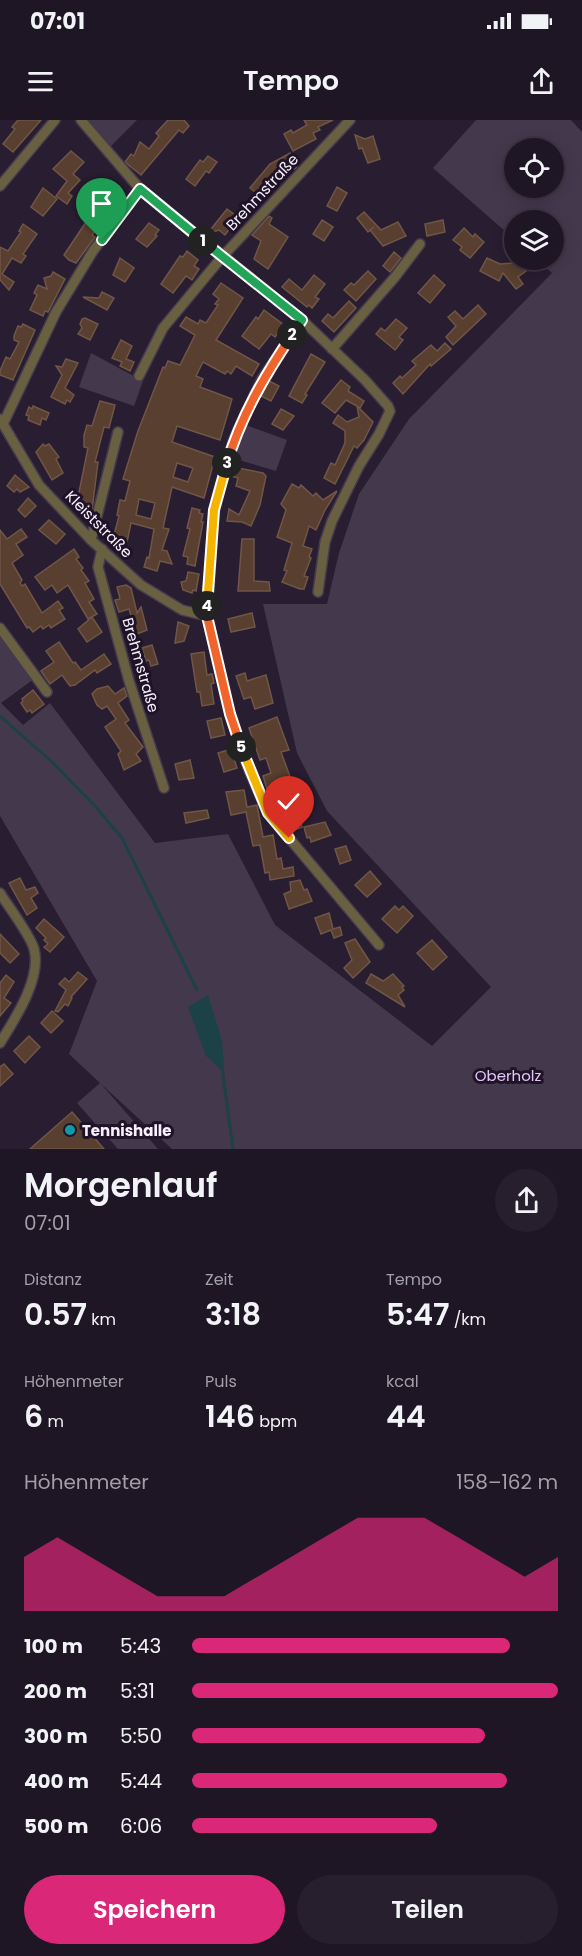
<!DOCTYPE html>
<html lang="de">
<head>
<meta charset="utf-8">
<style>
	:root { --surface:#1f1625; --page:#271f2d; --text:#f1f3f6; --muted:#a19fa7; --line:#3c3542; --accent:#db2777 }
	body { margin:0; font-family:Poppins,sans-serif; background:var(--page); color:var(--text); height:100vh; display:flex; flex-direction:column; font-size:22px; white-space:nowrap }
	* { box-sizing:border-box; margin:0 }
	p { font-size:20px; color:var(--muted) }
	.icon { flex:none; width:33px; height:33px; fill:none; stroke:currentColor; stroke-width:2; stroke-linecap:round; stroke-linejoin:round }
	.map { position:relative; height:1029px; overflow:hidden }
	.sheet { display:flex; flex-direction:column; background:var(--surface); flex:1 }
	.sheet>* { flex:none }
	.tools { position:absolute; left:504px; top:18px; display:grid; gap:12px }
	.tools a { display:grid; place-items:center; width:60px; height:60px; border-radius:50%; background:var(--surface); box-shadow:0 3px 15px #0003,0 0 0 2px var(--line); font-size:30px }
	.pin { position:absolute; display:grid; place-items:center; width:51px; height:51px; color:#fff; margin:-62px -26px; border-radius:50% 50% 50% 0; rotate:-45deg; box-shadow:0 0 6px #0007 }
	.pin .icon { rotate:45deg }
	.km { position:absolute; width:30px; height:30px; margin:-15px; border-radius:50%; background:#222; color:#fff; font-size:16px; line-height:30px; text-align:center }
	.round { display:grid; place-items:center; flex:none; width:63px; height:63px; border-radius:32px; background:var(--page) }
	.summary { display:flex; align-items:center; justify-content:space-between; height:102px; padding:0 24px }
	h1 { font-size:33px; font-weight:600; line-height:45px }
	.figures { display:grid; grid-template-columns:repeat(3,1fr); gap:9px; height:102px; padding:6px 24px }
	.figures div { display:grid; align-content:center }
	.figures b { font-size:30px; font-weight:600 }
	.figures small { font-size:16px; font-weight:400 }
	.figures p { font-size:16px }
	.chart { height:168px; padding:12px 24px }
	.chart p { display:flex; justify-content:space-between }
	.chart svg { width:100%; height:108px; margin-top:6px; fill:var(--accent); opacity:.7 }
	.button { display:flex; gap:12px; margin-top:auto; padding:12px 24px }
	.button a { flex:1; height:69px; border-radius:36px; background:var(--accent); color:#fff; font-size:24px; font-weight:600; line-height:69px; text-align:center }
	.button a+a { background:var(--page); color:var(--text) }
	ul { padding:0 24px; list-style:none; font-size:20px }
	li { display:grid; grid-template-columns:96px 72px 1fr; align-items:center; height:45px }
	li i { height:15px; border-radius:8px; background:var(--accent) }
	.status { display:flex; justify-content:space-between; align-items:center; height:42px; padding:0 30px; background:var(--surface); direction:ltr }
	.status svg { height:16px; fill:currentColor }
	header { display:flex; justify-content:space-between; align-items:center; height:78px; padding:0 24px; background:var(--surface); font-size:27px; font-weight:600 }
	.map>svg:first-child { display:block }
	.green { fill:#44384d; fill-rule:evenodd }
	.water { fill:#1c4147 }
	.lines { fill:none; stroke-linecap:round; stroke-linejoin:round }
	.stream { stroke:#1c4147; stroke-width:3 }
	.building { fill:#583f2f; stroke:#6f5647; stroke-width:1.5; fill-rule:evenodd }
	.minor-casing { stroke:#463a4e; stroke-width:12 }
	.minor { stroke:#696041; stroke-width:9 }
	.split-1-casing { stroke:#fff; stroke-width:12 }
	.split-2-casing { stroke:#fff; stroke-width:12 }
	.split-3-casing { stroke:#fff; stroke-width:12 }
	.split-4-casing { stroke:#fff; stroke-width:12 }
	.split-5-casing { stroke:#fff; stroke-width:12 }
	.split-6-casing { stroke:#fff; stroke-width:12 }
	.split-1 { stroke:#22a559; stroke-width:8 }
	.split-2 { stroke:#22a559; stroke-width:8 }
	.split-3 { stroke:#f0652b; stroke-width:8 }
	.split-4 { stroke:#f5b400; stroke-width:8 }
	.split-5 { stroke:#f0652b; stroke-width:8 }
	.split-6 { stroke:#f5b400; stroke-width:8 }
	.culture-dot { fill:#0f9aa8; stroke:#1f1327; stroke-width:2 }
	.labels { text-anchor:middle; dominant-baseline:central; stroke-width:6; stroke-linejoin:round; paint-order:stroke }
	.street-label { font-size:15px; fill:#f7effd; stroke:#1f1327 }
	.park-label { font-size:15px; fill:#e3c6f7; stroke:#1f1327 }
	.poi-label { font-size:15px; font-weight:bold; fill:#f7effd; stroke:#1f1327; text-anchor:start }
</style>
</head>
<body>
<div class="status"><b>07:01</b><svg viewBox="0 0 49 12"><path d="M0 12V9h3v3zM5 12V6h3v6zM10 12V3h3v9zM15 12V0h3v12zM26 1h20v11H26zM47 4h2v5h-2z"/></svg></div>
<header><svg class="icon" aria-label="menu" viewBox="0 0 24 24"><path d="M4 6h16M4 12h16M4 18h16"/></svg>Tempo<svg class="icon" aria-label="share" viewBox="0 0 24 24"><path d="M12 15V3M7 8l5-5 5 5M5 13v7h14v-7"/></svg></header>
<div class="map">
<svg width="582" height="1029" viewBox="0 0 582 1029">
	<rect width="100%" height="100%" fill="#291d31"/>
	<g class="green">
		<polygon points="85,0 137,0 109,28"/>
		<path d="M476 0H571L582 12V1029H172L101 964 158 1029H118L77 983 100 963 69 934 97 861 0 696V513L34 559 1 583 23 605 50 583 155 723 228 714 275 805 432 926 491 867 327 691 297 633 263 484H327L339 433 359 374 409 299 552 153 537 140H554V100H514V119L433 48ZM514 28H554V68H514Z"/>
		<polygon points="91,233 143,261 134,286 79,267"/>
		<polygon points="246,305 287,320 276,351 232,338"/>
	</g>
	<polygon class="water" points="208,875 222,921 224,945 220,949 206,936 188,887"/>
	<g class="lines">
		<g class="stream">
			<polyline points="0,596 52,642 95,686 122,718 197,870"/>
			<polyline points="222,947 233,1029"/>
		</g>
	</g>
	<g class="building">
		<polygon points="18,0 41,0 13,32 3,24 15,9 12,7"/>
		<polygon points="168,0 184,0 189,6 183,13 179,10 141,55 125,42 131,34 134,36 140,22 149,29 159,16 156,13"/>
		<polygon points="304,0 333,0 318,7 320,10 313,13 316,19 293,31 284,14 291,10 293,13 307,5"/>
		<polygon points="355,15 365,19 373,16 380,39 368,43 362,28 359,29"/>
		<polygon points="71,31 84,42 73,54 80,60 68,73 72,76 67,84 56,76 67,61 53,49"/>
		<polygon points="290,33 297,47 284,56 280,53 260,76 250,68 270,44"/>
		<polygon points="208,36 217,42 209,53 206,51 195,66 186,59 200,40 203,42"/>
		<polygon points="337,67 347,73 337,91 327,86"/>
		<polygon points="43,68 57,79 43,96 31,87"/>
		<polygon points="112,70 121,77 92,115 95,117 76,143 69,140 64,135 90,96 93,99"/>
		<polygon points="227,89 242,100 237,108 232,105 225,115 219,110 207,114"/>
		<polygon points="364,92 381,110 398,102 406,116 383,126 370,110 374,107 368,112 357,98"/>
		<polygon points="269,96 272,98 269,104 288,117 268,149 254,139 261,121 252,115"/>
		<polygon points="322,100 333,107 324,121 313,114"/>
		<polygon points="443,100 445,112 427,116 425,104"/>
		<polygon points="149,103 159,110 155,115 157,116 147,127 136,119"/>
		<polygon points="23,104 37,114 23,134 26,136 21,143 12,138 2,154 14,162 9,170 0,160 0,127 8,131 21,112 19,111"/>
		<polygon points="464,108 473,117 475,114 484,122 470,138 460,130 462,127 453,120"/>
		<polygon points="187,131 198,140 194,146 199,149 192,160 186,156 173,173 161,164 180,136 183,137"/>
		<polygon points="394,132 401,138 390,152 383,146"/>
		<polygon points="120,138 134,148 125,162 113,155"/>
		<polygon points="487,138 500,144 513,143 518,140 526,151 518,157 523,164 516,169 503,153 499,161 480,151"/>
		<polygon points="368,151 376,159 356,181 344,170 351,163 354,165"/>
		<polygon points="53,152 65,159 48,192 45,191 43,196 30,190 37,175 34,173 38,165 47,169 44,158 51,156"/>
		<polygon points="314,155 325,164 315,177 319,179 312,188 309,185 307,187 282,167 289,159 302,170"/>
		<polygon points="434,155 445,165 430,183 418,173"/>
		<path d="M221 163 243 178 216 220 259 244 252 256 236 246 231 254 227 251 225 254 203 242 196 256 203 259 200 267 232 279 220 320 177 306 172 322 215 337 204 378 172 367 163 408 169 409 162 430 167 431 172 444 160 441 157 451 144 447 147 437 149 438 154 409 131 403 127 422 120 420 119 424 112 423 119 396 117 395 120 380 125 381 130 361 123 359 138 311 163 247 165 248 168 241 180 245 195 215 180 206 186 197 198 204 200 200 206 203 218 185 215 184 219 179 213 174ZM177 343 193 348 188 362 173 357ZM139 379 155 383 151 399 136 395Z"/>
		<polygon points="102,172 114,178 107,190 83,177 99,178"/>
		<polygon points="349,181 356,188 334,212 322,201 328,194 333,198"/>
		<polygon points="478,185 486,194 453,225 446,217 456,206 448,197 455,191 463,199"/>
		<polygon points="264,190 284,205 275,217 271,214 259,229 242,216 256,197 258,199"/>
		<polygon points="85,198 98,204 90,220 78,214 82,208 80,204 82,199"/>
		<polygon points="396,199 407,208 399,217 403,220 395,230 376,214 381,208 385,211"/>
		<polygon points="23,204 35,210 13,260 0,255 0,251 6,237 10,239 19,222 14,220 14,216 18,206 21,207"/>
		<polygon points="121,220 132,226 126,239 134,242 130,251 120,246 122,242 112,238"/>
		<polygon points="445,223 451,229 431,246 430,244 403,274 393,263 400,256 402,258 416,245 412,241 431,225 437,231"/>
		<polygon points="311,234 325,242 305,274 307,275 302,283 289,276"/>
		<polygon points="66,239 78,243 65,268 74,275 70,282 67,280 65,284 51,277 62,255 56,246 62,247"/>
		<polygon points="341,260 350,267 348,271 364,281 360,288 357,286 373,302 364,320 357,328 354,326 335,364 324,358 331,343 335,345 345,323 345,311 333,303 338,295 347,302 359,297 357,286 346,280 335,293 322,283"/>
		<polygon points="269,261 279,266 271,281 261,276"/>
		<polygon points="100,281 115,285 109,308 104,307 95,342 98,342 92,390 76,387 88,328 84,327 84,315 87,305 92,306"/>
		<polygon points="33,286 49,293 46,300 42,298 40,305 28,300 29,296 26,295 29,287 32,289"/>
		<polygon points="281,289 294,296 283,310 272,304"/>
		<polygon points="43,324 45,326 49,324 59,337 56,339 63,353 52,360 36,332"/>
		<polygon points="233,347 263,353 266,356 260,385 251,406 242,402 227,401 229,389 239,395 250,371 236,366 238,358 231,356"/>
		<polygon points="15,355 29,367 20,372 17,369 14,372 7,366"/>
		<polygon points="292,364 299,368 301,365 313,376 316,373 323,380 337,371 325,390 316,410 309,406 303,426 312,429 309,437 311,438 304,456 308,457 304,469 300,469 282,462 287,451 284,450 292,423 277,417 286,390 281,384"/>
		<polygon points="28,378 36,386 25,397 18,390"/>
		<polygon points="192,388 200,390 199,393 203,394 201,402 203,402 195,446 187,444 188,437 183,436 190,409 187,408"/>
		<polygon points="49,400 65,414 56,424 39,410"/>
		<polygon points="21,409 27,417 16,424 23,435 12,443 22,460 20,463 22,466 25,464 42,493 58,481 63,488 59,490 65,499 51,508 49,505 43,509 41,506 33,512 29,507 27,508 0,464 0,410 7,419"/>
		<polygon points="242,419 254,419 254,461 269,462 270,471 238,471"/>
		<polygon points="74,429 79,437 76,439 83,448 81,450 89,461 85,463 94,479 89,482 97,494 88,499 68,465 57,473 52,465 45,470 35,457"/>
		<polygon points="188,452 199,454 196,471 193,470 192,473 183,470 181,462 186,461"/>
		<polygon points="126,465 131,468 137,493 141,487 147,510 137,514 129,489 119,492 115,480 120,479 117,467"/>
		<polygon points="252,493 255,507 231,512 228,499"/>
		<polygon points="92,497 102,512 87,522 78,509"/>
		<polygon points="178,502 189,506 184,521 175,523"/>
		<polygon points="59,522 73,543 75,542 81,550 104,534 111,544 97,553 95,550 75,565 70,566 62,555 50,564 41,551 54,542 46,531"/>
		<polygon points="152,525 158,544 151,546 149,540 146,541 142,528"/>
		<polygon points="204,532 207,555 212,554 214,563 211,564 214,584 202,586 200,572 197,572 191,534"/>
		<polygon points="245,553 247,561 266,555 273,583 255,589 251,577 244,579 236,556"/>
		<polygon points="108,566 115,574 124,568 127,576 118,583 129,600 125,603 143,627 136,634 141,641 124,650 118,634 121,631 105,607 116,599 107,586 102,589 97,585 92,574 97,569"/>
		<polygon points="33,570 44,584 32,593 30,590 27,592 21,583 23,581 22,579"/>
		<polygon points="277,597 289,630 281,632 293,665 268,672 263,656 271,653 266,638 260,640 249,608"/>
		<polygon points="221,598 225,615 211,618 207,601"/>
		<polygon points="231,629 237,648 224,652 218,633"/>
		<polygon points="190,640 194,658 179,660 175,644"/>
		<polygon points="244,670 247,687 257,685 263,717 273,715 277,739 281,738 283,749 293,747 294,756 270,760 269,752 265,753 260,725 253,726 246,692 231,695 226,672"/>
		<polygon points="309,675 311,690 298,693 302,707 292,711 284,687 297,683 296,678"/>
		<polygon points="207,690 209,698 186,703 184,693"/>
		<polygon points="325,702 331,715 311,722 310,717 307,718 304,707"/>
		<polygon points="346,726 351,740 340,744 335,729"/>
		<polygon points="370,751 381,764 367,777 355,765"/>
		<polygon points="20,758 26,770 35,767 38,773 31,778 37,788 27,795 9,763"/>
		<polygon points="300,760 304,770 307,769 312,781 289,789 284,774 291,771 290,762"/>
		<polygon points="395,786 399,790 403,786 413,796 397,813 382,799"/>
		<polygon points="329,793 333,809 340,807 342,815 334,818 331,810 321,814 315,798"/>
		<polygon points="44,799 64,817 50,832 44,827 48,824 44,820 46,818 36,808"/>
		<polygon points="0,814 19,834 10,843 0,833"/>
		<polygon points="355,819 370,842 353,858 344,848 352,840 345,823"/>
		<polygon points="432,820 447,837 433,850 417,833"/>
		<polygon points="78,852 87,859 71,877 72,878 68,886 65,884 58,892 55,891 66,870 59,864 65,858 69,862"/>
		<polygon points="371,854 383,861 393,854 404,866 402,867 404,870 398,875 405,887 366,863"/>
		<polygon points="6,855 14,862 4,878 11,883 0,896 0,863"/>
		<polygon points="52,891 63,901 51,913 41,903"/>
		<polygon points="29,916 40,927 25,943 14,931"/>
		<polygon points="4,944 13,954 0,966 0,947"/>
		<polygon points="72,992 104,1029 30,1029"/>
	</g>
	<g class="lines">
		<g class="minor-casing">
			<g id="minor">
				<polyline points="81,0 140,69 302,200 365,260 388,286 390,291 379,314 359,346 332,401 325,422 318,472"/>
				<polyline points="0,66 55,0"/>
				<polyline points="302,200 262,259 234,319 214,390 207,496 230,594 249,650 268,693 379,825"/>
				<polyline points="332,229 395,157 420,124"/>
				<polyline points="139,256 163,208 222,137 350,0"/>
				<polyline points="0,299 39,365 91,420 141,465 182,490 207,496"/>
				<polyline points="3,304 56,192 93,131 140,69"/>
				<polyline points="91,420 118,312"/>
				<polyline points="102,429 98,447 129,561 164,668"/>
				<polyline points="0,508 47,572"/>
				<path d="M0 773C8 786 31 816 34 829 42 858 15 899 0 923"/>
			</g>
		</g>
		<use href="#minor" class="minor"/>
	</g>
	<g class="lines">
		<g class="split-1-casing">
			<polyline id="split-1" points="102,120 140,69 203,121"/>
		</g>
		<g class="split-2-casing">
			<polyline id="split-2" points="203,121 302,200 292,215"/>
		</g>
		<g class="split-3-casing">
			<path id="split-3" d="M227 343C241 296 265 255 292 215"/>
		</g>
		<g class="split-4-casing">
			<polyline id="split-4" points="207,486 214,390 227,343"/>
		</g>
		<g class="split-5-casing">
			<polyline id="split-5" points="207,486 207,496 230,594 241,627"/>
		</g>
		<g class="split-6-casing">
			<polyline id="split-6" points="241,627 268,693 289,718"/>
		</g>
		<use href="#split-1" class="split-1"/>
		<use href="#split-2" class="split-2"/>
		<use href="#split-3" class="split-3"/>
		<use href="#split-4" class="split-4"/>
		<use href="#split-5" class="split-5"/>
		<use href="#split-6" class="split-6"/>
	</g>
	<circle class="culture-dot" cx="70" cy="1010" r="6"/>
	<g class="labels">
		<g class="street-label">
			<text transform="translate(262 72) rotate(-47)">Brehmstraße</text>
			<text transform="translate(99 404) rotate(45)">Kleiststraße</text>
			<text transform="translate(141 545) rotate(74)">Brehmstraße</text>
		</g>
		<g class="park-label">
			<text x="508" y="955">Oberholz</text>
		</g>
		<g class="poi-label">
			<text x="82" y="1010">Tennishalle</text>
		</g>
	</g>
</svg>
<div class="tools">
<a><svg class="icon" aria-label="locate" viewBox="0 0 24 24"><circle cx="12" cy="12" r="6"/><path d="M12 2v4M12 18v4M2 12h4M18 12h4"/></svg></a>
<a><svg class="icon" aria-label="layers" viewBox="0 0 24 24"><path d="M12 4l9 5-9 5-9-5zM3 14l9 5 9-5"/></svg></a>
</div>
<div class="pin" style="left:102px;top:120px;background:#1e9e55"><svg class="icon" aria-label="arrive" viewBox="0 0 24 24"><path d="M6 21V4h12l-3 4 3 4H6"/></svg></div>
<div class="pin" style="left:289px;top:718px;background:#d93025"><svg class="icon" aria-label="check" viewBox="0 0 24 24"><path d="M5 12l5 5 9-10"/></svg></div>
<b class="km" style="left:203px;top:121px">1</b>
<b class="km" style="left:292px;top:215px">2</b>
<b class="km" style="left:227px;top:343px">3</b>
<b class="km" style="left:207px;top:486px">4</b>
<b class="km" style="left:241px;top:627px">5</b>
</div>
<section class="sheet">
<div class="summary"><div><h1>Morgenlauf</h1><p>07:01</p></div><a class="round"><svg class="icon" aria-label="share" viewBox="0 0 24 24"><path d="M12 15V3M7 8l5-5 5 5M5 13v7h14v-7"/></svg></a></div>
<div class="figures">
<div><p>Distanz</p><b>0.57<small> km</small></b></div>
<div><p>Zeit</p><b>3:18</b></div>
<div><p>Tempo</p><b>5:47<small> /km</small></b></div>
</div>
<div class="figures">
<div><p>Höhenmeter</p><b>6<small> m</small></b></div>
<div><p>Puls</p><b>146<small> bpm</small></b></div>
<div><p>kcal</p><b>44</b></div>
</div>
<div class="chart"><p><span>Höhenmeter</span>158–162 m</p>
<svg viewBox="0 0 160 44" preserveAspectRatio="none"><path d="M0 44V22L10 14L20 22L30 30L40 38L50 38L60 38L70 30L80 22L90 14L100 6L110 6L120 6L130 14L140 22L150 30L160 22V44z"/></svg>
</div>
<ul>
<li><b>100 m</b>5:43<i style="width:87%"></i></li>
<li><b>200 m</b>5:31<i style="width:100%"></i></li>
<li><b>300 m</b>5:50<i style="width:80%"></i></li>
<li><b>400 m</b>5:44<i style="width:86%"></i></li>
<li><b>500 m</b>6:06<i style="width:67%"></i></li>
</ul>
<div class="button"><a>Speichern</a><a>Teilen</a></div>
</section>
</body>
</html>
